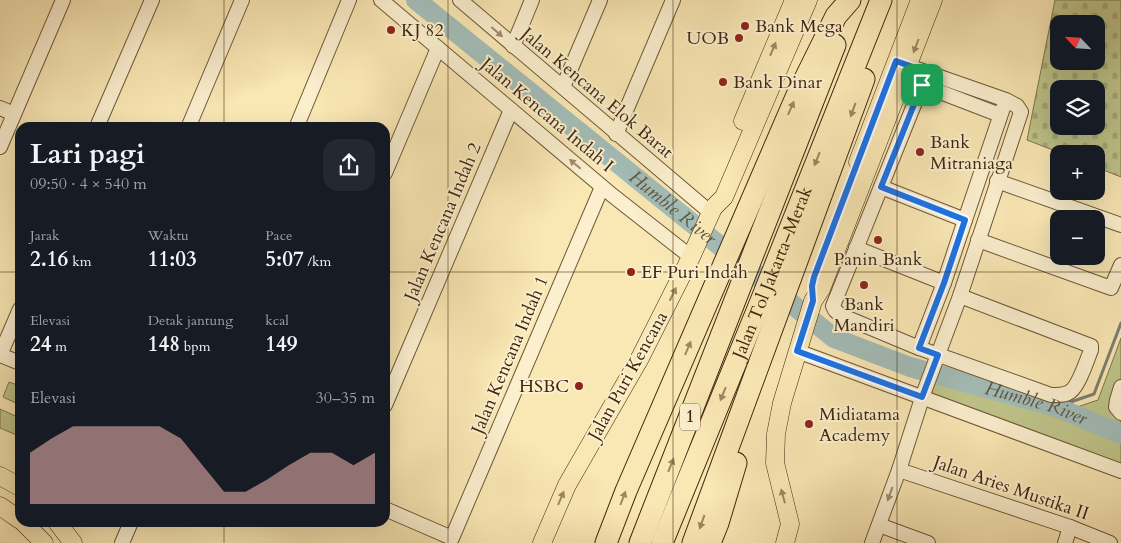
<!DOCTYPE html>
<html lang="id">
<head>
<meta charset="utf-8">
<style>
	:root { --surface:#171b24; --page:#242831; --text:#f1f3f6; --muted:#9ea1a6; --accent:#c59692 }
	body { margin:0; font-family:Cardo,serif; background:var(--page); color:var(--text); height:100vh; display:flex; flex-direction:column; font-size:19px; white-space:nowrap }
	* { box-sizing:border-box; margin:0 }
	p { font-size:16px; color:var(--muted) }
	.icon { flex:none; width:28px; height:28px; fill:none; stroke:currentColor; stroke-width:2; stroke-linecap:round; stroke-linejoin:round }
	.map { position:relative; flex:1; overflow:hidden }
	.side { position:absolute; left:15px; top:122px; width:375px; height:405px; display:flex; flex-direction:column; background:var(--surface); border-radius:15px; box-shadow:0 5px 20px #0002 }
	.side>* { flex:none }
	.needle { width:32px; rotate:295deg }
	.buttons { position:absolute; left:1050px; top:15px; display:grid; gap:10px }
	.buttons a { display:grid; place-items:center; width:55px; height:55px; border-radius:10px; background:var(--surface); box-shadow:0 5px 20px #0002; font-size:25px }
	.pin { position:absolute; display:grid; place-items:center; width:42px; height:42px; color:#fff; margin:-21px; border-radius:10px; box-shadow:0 2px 8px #0006 }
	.round { display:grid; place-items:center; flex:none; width:52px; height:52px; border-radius:15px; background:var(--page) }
	.overview { display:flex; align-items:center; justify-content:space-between; height:85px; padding:0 15px }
	h1 { font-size:28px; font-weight:600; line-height:38px }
	.figures { display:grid; grid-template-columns:repeat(3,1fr); gap:8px; height:85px; padding:5px 15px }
	.figures div { display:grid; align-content:center }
	.figures b { font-size:21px; font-weight:600 }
	.figures small { font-size:14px; font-weight:400 }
	.figures p { font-size:14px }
	.chart { height:140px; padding:10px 15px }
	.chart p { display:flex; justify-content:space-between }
	.chart svg { width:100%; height:90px; margin-top:5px; fill:var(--accent); opacity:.7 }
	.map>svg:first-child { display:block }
	.green { fill:#bfc58b; stroke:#80764c }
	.cemetery { fill:url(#cemetery-stones); stroke:#80764c; fill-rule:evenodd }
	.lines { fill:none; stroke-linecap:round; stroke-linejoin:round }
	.stream { stroke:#7b8174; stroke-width:3 }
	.river { stroke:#a3bdb8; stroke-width:20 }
	.minor-casing { stroke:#6e5738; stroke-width:16 }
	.major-casing { stroke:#40270e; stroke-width:19 }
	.highway-casing { stroke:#40270e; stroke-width:23 }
	.minor { stroke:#fbefce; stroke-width:14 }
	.major { stroke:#f9e7b4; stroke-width:18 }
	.highway { stroke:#f9e7b4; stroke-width:21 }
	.oneway { fill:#9e8b6e }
	.oneway2 { fill:#9c8761 }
	.route-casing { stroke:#fff; stroke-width:10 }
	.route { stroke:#1a73e8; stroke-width:6 }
	.grid { fill:none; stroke:#40270e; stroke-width:1; stroke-opacity:0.55 }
	.poi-dot { fill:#8f2418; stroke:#fbefce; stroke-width:2 }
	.labels { text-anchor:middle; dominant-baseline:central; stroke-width:4; stroke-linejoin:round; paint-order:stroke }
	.shield { fill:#fbefce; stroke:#786348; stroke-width:1 }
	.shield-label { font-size:16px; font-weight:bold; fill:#40270e }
	.poi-label { font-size:18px; fill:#40270e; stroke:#fbefce; text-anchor:start }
	.street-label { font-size:18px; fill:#40270e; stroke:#fbefce }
	.water-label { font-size:19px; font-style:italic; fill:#5e5441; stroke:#fbefce }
</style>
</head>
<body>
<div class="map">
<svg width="1121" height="543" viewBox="0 0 1121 543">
	<defs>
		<pattern id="cemetery-stones" width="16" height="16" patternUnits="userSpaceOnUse" patternTransform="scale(1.25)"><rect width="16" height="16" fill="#bfc58b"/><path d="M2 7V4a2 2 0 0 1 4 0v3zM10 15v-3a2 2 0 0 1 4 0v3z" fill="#a5a977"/></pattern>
	</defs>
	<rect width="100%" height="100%" fill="#f9e7b4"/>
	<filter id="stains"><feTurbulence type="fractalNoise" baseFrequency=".004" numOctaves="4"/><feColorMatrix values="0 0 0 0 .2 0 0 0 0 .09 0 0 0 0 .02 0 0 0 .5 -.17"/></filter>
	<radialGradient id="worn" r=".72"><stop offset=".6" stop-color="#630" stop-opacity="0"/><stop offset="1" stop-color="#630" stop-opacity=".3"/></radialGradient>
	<g class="green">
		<polygon points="1121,338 1121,381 1110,412 1121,416 1121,428 1071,409 1098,400"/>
		<polygon points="934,378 1057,412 1121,436 1121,465 930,396"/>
		<polygon points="9,382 20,386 20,405 3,397"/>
		<polygon points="0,409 20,418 19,436 0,428"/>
	</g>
	<path class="cemetery" d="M1055 0H1121V177L1096 167V154H1063L1027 140ZM1059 24H1096V61H1059ZM1059 89H1096V126H1059Z"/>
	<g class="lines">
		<polyline class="stream" points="1056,407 1094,394 1121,323"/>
		<path class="river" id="s1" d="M416 0 834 338 910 367 1056 407 1121 434"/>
		<g class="minor-casing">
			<g id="minor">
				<polyline points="381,0 612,195 691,257"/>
				<polyline points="460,0 711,213"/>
				<polyline points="513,46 532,0"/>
				<polyline points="563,87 600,0"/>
				<polyline points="0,108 14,114"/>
				<polyline points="97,127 152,0"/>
				<polyline points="188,128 242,0"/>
				<polyline points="296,128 349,0"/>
				<polyline points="616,134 673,0"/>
				<polyline points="0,147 63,0"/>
				<polyline points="385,173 438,48"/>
				<polyline points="997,181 1121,225"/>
				<polyline points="881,187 965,220 1003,108"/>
				<polyline points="978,240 1111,288 1121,265"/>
				<polyline points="856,248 944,283 965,220"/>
				<path d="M960 296 1091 346V350C1087 360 1079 385 1071 391 1065 396 1058 395 1051 395L919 348 840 315 835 310 833 306 922 85 1000 115"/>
				<polyline points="919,348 944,283"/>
				<polyline points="797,351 1121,471"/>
				<polyline points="0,355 20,309"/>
				<polyline points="0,355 20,363"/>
				<polyline points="1121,387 1117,400 1116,407 1121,413"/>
				<polyline points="385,405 511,110"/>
				<polyline points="899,470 1070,527 1110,543"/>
				<polyline points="385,509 452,538 602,187"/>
				<polyline points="879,525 928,543"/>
				<polyline points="122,543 131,522"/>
				<polyline points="872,543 899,470 924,392 960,296 1021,112 1017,106 1006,100 900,63"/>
				<polyline points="1065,543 1070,527"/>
			</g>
		</g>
		<g class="major-casing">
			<g id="major">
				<polyline points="743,121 794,0"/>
				<polyline points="858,162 920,0"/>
				<polyline points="0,476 20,487"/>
				<polyline points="0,506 20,520"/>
				<polyline points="23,522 44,543"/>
				<polyline points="57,522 73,543"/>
				<polyline points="542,543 567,485 640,358 691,257 713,208 724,197 808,0"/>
				<polyline points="785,543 790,524 775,463 776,434 782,403 813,301 821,289 933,0"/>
			</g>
		</g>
		<g class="highway-casing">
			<g id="highway">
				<polyline points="606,543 626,491 797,95 836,16 850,0"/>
				<polyline points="640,543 835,45"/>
				<path id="s2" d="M662 543 761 301 881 0"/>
				<polyline points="693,543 864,79"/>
				<polyline points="710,543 718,523 736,463"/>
			</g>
		</g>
		<use href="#minor" class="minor"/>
		<use href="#major" class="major"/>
		<use href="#highway" class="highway"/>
	</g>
	<defs><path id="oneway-solid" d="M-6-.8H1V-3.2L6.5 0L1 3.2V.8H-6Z" transform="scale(1.25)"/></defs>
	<g class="oneway">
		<use href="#oneway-solid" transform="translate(497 32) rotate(41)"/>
		<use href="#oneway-solid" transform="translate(575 164) rotate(-140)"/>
		<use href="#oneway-solid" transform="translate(890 494) rotate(110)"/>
	</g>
	<g class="oneway2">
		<use href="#oneway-solid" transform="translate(916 46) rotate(111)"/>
		<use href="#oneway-solid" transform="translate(773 49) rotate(-67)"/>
		<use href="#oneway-solid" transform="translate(791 108) rotate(-66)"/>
		<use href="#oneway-solid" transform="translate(853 110) rotate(110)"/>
		<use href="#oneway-solid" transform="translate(817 159) rotate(112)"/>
		<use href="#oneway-solid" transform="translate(673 294) rotate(-64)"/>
		<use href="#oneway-solid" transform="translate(688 348) rotate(-67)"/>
		<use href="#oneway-solid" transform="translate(723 394) rotate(112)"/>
		<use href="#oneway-solid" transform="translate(671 465) rotate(-68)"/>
		<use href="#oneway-solid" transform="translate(783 496) rotate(-105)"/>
		<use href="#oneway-solid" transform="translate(561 498) rotate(-67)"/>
		<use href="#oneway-solid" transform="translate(623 498) rotate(-69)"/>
		<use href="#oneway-solid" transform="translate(702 522) rotate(110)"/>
	</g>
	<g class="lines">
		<g class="route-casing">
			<polygon id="route" points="896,61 927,72 881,187 965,220 944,283 919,348 938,355 922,397 797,351 813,301 812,286 814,277"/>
		</g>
		<use href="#route" class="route"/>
	</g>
	<path class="grid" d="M224 0V128M448 0V543M673 0V543M897 0V543M0 272H20M385 272H1121M224 522V543"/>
	<g class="poi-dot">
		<circle cx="745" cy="26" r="5"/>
		<circle cx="391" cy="30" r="5"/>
		<circle cx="739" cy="38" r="5"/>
		<circle cx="723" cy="82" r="5"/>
		<circle cx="920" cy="152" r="5"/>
		<circle cx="878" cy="240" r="5"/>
		<circle cx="631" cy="272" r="5"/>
		<circle cx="864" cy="285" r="5"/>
		<circle cx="579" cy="386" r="5"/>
		<circle cx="809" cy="424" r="5"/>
	</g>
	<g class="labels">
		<rect class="shield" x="680" y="403.5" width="20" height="27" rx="4"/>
		<g class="shield-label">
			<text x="690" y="417">1</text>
		</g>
		<g class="poi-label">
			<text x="755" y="26">Bank Mega</text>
			<text x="401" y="30">KJ 82</text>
			<text x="729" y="38" text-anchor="end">UOB</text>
			<text x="733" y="82">Bank Dinar</text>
			<text x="930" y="142">Bank<tspan x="930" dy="21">Mitraniaga</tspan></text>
			<text x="878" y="259" text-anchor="middle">Panin Bank</text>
			<text x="641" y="272">EF Puri Indah</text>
			<text x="864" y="304" text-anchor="middle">Bank<tspan x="864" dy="21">Mandiri</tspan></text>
			<text x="569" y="386" text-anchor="end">HSBC</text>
			<text x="819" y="414">Midiatama<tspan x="819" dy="21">Academy</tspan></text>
		</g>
		<g class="street-label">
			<text transform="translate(597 93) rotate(40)">Jalan Kencana Elok Barat</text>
			<text transform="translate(547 115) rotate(40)">Jalan Kencana Indah I</text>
			<text transform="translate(443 222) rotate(-67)">Jalan Kencana Indah 2</text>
			<text stroke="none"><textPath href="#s2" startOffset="292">Jalan Tol Jakarta–Merak</textPath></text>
			<text transform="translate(510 355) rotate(-67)">Jalan Kencana Indah 1</text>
			<text transform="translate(628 376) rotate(-61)">Jalan Puri Kencana</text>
			<text transform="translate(1011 488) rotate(19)">Jalan Aries Mustika II</text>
		</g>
		<g class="water-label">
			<text stroke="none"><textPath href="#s1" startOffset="330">Humble River</textPath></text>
			<text stroke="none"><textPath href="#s1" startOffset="750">Humble River</textPath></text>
		</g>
	</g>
	<rect width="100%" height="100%" filter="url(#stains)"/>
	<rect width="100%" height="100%" fill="url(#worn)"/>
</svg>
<div class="buttons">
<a><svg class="needle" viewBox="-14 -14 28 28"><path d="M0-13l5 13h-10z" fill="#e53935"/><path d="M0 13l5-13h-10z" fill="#9ea1a6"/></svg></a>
<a><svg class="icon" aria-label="layers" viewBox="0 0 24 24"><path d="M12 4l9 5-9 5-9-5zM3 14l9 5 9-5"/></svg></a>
<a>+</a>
<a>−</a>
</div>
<div class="pin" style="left:922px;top:85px;background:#1e9e55"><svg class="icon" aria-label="arrive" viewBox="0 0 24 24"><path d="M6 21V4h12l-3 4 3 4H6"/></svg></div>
<section class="side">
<div class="overview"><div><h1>Lari pagi</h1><p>09:50 · 4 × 540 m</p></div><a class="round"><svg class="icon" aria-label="share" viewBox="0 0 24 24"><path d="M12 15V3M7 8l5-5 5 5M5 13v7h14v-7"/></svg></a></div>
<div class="figures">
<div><p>Jarak</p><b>2.16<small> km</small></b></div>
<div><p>Waktu</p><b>11:03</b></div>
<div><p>Pace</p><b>5:07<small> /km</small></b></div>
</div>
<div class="figures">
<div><p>Elevasi</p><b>24<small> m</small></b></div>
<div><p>Detak jantung</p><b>148<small> bpm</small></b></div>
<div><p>kcal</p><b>149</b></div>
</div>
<div class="chart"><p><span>Elevasi</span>30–35 m</p>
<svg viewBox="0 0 160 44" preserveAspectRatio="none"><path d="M0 44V19L10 12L20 6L30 6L40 6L50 6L60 6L70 12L80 25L90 38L100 38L110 32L120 25L130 19L140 19L150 25L160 19V44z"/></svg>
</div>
</section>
</div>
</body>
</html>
